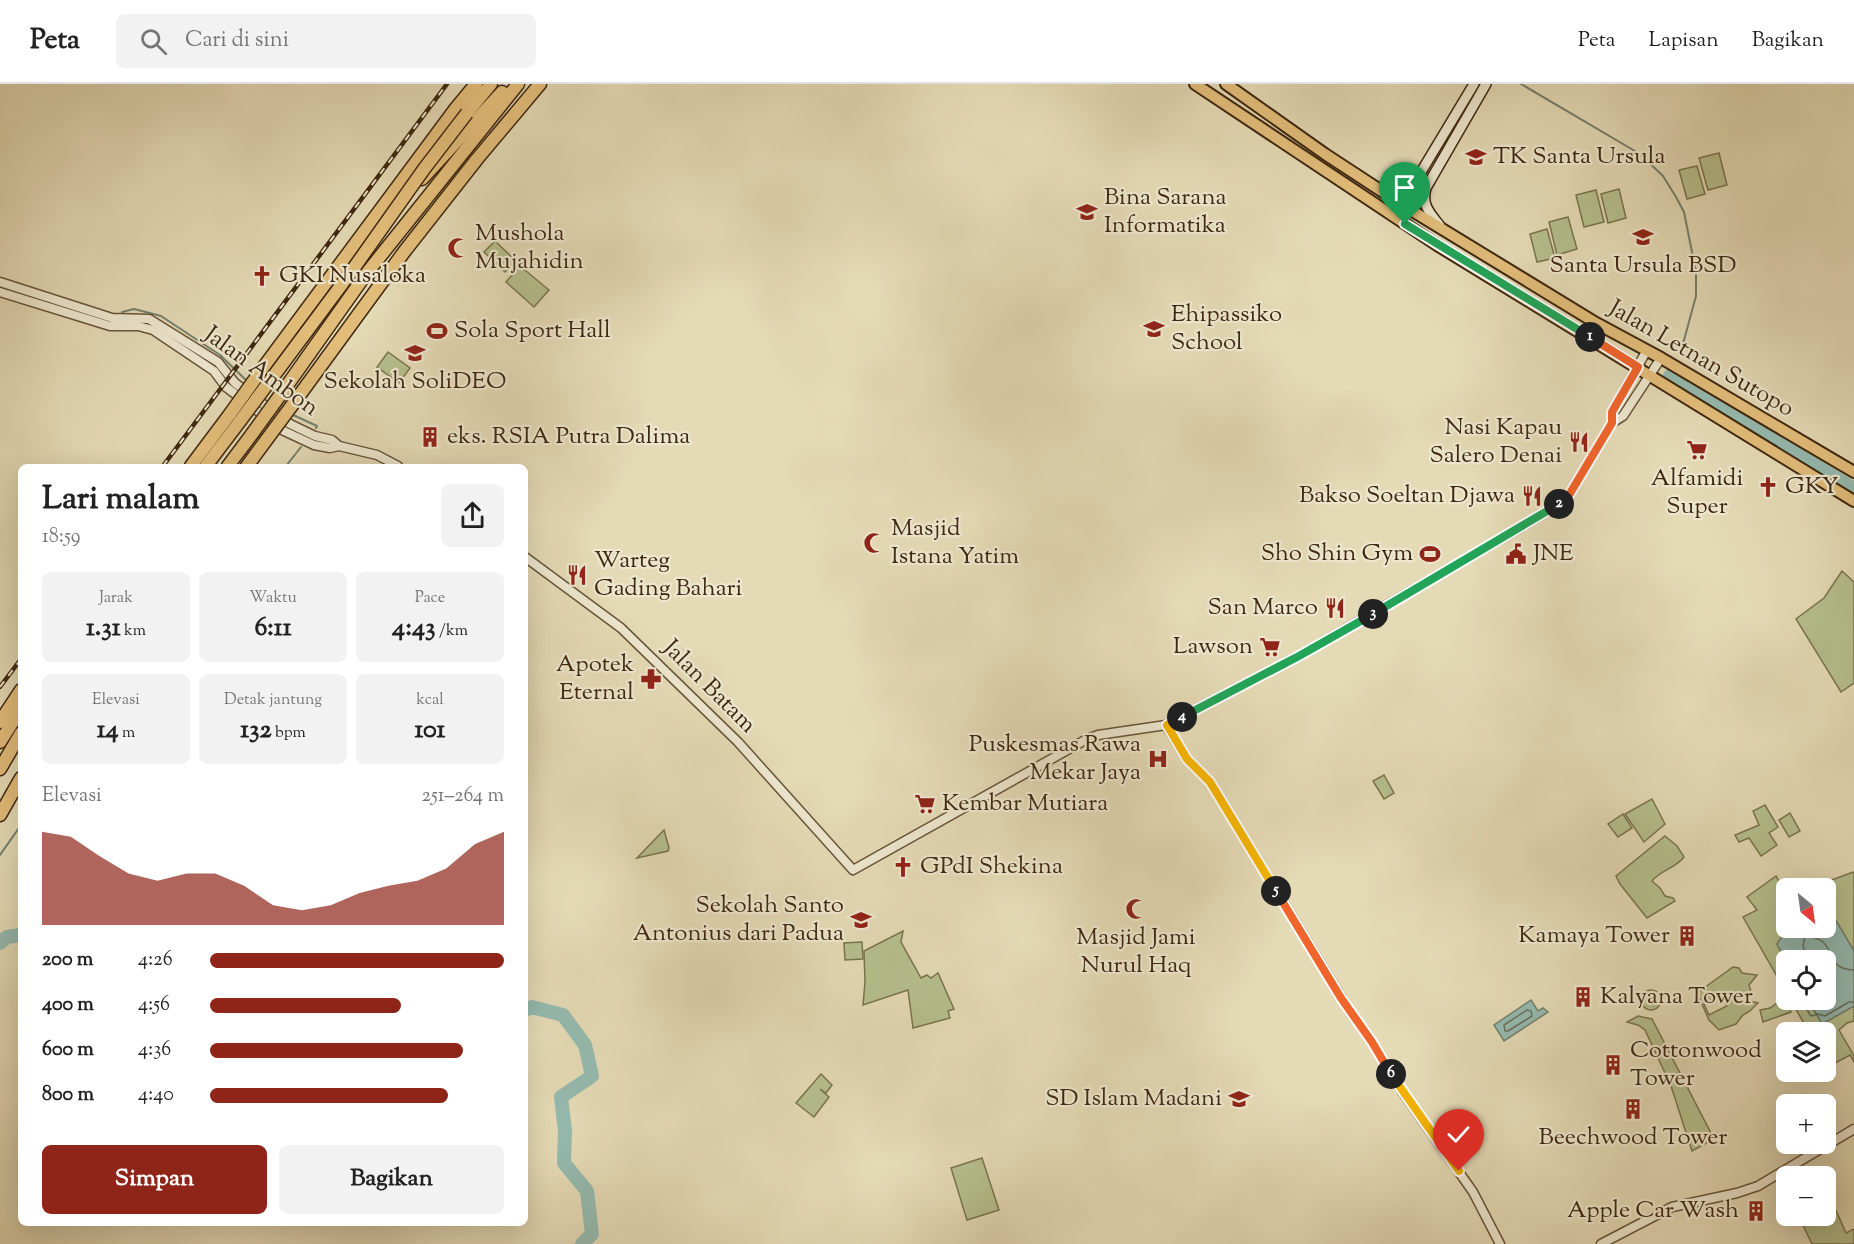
<!DOCTYPE html>
<html lang="id">
<head>
<meta charset="utf-8">
<style>
	:root { --surface:#fff; --page:#f2f2f2; --text:#222; --muted:#767676; --line:#e0e0e0; --accent:#8f2418 }
	body { margin:0; font-family:"Sorts Mill Goudy",serif; background:var(--page); color:var(--text); height:100vh; display:flex; flex-direction:column; font-size:22px; white-space:nowrap }
	* { box-sizing:border-box; margin:0 }
	p { font-size:20px; color:var(--muted) }
	.icon { flex:none; width:33px; height:33px; fill:none; stroke:currentColor; stroke-width:2; stroke-linecap:round; stroke-linejoin:round }
	.map { position:relative; flex:1; overflow:hidden }
	.sheet { position:absolute; left:18px; top:380px; width:510px; height:762px; display:flex; flex-direction:column; background:var(--surface); border-radius:9px; box-shadow:0 6px 24px #0002 }
	.sheet>* { flex:none }
	.needle { width:39px; rotate:151deg }
	.buttons { position:absolute; left:1776px; top:794px; display:grid; gap:12px }
	.buttons a { display:grid; place-items:center; width:60px; height:60px; border-radius:9px; background:var(--surface); box-shadow:0 6px 24px #0002; font-size:30px }
	.pin { position:absolute; display:grid; place-items:center; width:51px; height:51px; color:#fff; margin:-62px -26px; border-radius:50% 50% 50% 0; rotate:-45deg; box-shadow:0 0 6px #0007 }
	.pin .icon { rotate:45deg }
	.km { position:absolute; width:30px; height:30px; margin:-15px; border-radius:50%; background:#222; color:#fff; font-size:16px; line-height:30px; text-align:center }
	.round { display:grid; place-items:center; flex:none; width:63px; height:63px; border-radius:9px; background:var(--page) }
	.summary { display:flex; align-items:center; justify-content:space-between; height:102px; padding:0 24px }
	h1 { font-size:33px; font-weight:800; line-height:45px }
	.stats { display:grid; grid-template-columns:repeat(3,1fr); gap:9px; height:102px; padding:6px 24px }
	.stats div { display:grid; align-content:center; border-radius:9px; background:var(--page); text-align:center }
	.stats b { font-size:26px; font-weight:800 }
	.stats small { font-size:16px; font-weight:400 }
	.stats p { font-size:16px }
	.chart { height:168px; padding:12px 24px }
	.chart p { display:flex; justify-content:space-between }
	.chart svg { width:100%; height:108px; margin-top:6px; fill:var(--accent); opacity:.7 }
	.button { display:flex; gap:12px; margin-top:auto; padding:12px 24px }
	.button a { flex:1; height:69px; border-radius:9px; background:var(--accent); color:#fff; font-size:24px; font-weight:800; line-height:69px; text-align:center }
	.button a+a { background:var(--page); color:var(--text) }
	ul { padding:0 24px; list-style:none; font-size:20px }
	li { display:grid; grid-template-columns:96px 72px 1fr; align-items:center; height:45px }
	li i { height:15px; border-radius:8px; background:var(--accent) }
	header { display:flex; align-items:center; gap:36px; box-sizing:border-box; height:84px; padding:0 30px; background:var(--surface); border-bottom:2px solid var(--line) }
	header strong { font-size:28px }
	nav { display:flex; gap:33px; margin-inline-start:auto; font-size:21px }
	.search { width:420px; height:54px; background:var(--page); display:flex; align-items:center; gap:15px; box-sizing:border-box; padding:0 21px; border-radius:9px; color:var(--muted); font-size:22px }
	.map>svg:first-child { display:block }
	.green { fill:#b5bf8d; stroke:#7a744e; stroke-width:1.5; fill-rule:evenodd }
	.water { fill:#95baaf; stroke:#73806f; stroke-width:1.5 }
	.lines { fill:none; stroke-linecap:round; stroke-linejoin:round }
	.shore { stroke:#6a7160; stroke-width:1.5 }
	.stream { stroke:#73806f; stroke-width:2 }
	.river { stroke:#95baaf; stroke-width:14 }
	.tertiary-casing { stroke:#685439; stroke-width:11 }
	.secondary-casing { stroke:#3f2810; stroke-width:12 }
	.primary-casing { stroke:#3f2810; stroke-width:14 }
	.motorway-casing { stroke:#3f2810; stroke-width:15 }
	.tertiary { stroke:#ede7cf; stroke-width:8 }
	.secondary { stroke:#ede7cf; stroke-width:9 }
	.primary { stroke:#e2bd7a; stroke-width:10 }
	.motorway { stroke:#e2bd7a; stroke-width:12 }
	.rail-casing { stroke:#3f2810; stroke-width:4.5 }
	.rail { stroke:#ede7cf; stroke-width:2; stroke-dasharray:7; stroke-linecap:butt }
	.motorway-bridge-casing { stroke:#3f2810; stroke-width:15; stroke-linecap:butt }
	.motorway-bridge { stroke:#e2bd7a; stroke-width:12 }
	.split-1-casing { stroke:#fff; stroke-width:12 }
	.split-2-casing { stroke:#fff; stroke-width:12 }
	.split-3-casing { stroke:#fff; stroke-width:12 }
	.split-4-casing { stroke:#fff; stroke-width:12 }
	.split-5-casing { stroke:#fff; stroke-width:12 }
	.split-6-casing { stroke:#fff; stroke-width:12 }
	.split-7-casing { stroke:#fff; stroke-width:12 }
	.split-1 { stroke:#22a559; stroke-width:8 }
	.split-2 { stroke:#f0652b; stroke-width:8 }
	.split-3 { stroke:#22a559; stroke-width:8 }
	.split-4 { stroke:#22a559; stroke-width:8 }
	.split-5 { stroke:#f5b400; stroke-width:8 }
	.split-6 { stroke:#f0652b; stroke-width:8 }
	.split-7 { stroke:#f5b400; stroke-width:8 }
	.labels { text-anchor:middle; dominant-baseline:central; stroke-width:4.5; stroke-linejoin:round; paint-order:stroke }
	.poi-label { font-size:24px; fill:#3f2810; stroke:#ede7cf; text-anchor:start }
	.street-label { font-size:24px; fill:#3f2810; stroke:#ede7cf }
</style>
</head>
<body>
<header>
<strong>Peta</strong>
<div class="search"><svg class="icon" aria-label="search" viewBox="0 0 24 24"><circle cx="10" cy="10" r="6"/><path d="M15 15l6 6"/></svg>Cari di sini</div>
<nav><a>Peta</a><a>Lapisan</a><a>Bagikan</a></nav>
</header>
<div class="map">
<svg width="1854" height="1160" viewBox="0 0 1854 1160">
	<rect width="100%" height="100%" fill="#e4dab5"/>
	<filter id="stains"><feTurbulence type="fractalNoise" baseFrequency=".00333" numOctaves="4"/><feColorMatrix values="0 0 0 0 .2 0 0 0 0 .09 0 0 0 0 .02 0 0 0 .5 -.17"/></filter>
	<radialGradient id="worn" r=".72"><stop offset=".6" stop-color="#630" stop-opacity="0"/><stop offset="1" stop-color="#630" stop-opacity=".3"/></radialGradient>
	<g class="green">
		<polygon points="1719,69 1727,101 1708,106 1699,74"/>
		<polygon points="1697,82 1705,110 1687,115 1679,86"/>
		<polygon points="1619,105 1626,134 1608,139 1601,110"/>
		<polygon points="1596,106 1604,138 1584,143 1576,111"/>
		<polygon points="1568,133 1577,165 1557,171 1549,138"/>
		<polygon points="1547,145 1555,174 1537,178 1530,150"/>
		<polygon points="495,157 516,177 505,188 484,168"/>
		<polygon points="520,182 549,206 534,223 506,198"/>
		<polygon points="388,268 410,284 399,299 377,283"/>
		<polygon points="1842,487 1854,498 1854,599 1841,608 1796,535 1824,514"/>
		<polygon points="1384,691 1394,709 1384,715 1373,697"/>
		<polygon points="1652,715 1665,740 1644,758 1625,730"/>
		<polygon points="1765,721 1778,743 1769,749 1777,761 1761,772 1749,754 1739,758 1735,751 1759,741 1753,727"/>
		<polygon points="1790,729 1800,747 1789,753 1779,736"/>
		<polygon points="1623,730 1632,744 1618,753 1608,740"/>
		<polygon points="664,746 669,764 668,767 637,774"/>
		<path d="M1665 752 1677 762 1684 773C1676 784 1661 786 1652 797L1660 804 1665 812 1673 814 1675 817 1647 834 1620 800 1616 792Z"/>
		<polygon points="1853,788 1854,789 1854,867 1834,834 1826,836 1826,804 1810,804"/>
		<polygon points="1776,792 1784,806 1786,805 1786,838 1783,840 1783,851 1777,860 1786,877 1786,887 1779,892 1784,900 1786,899 1786,908 1743,833 1757,826 1747,813"/>
		<polygon points="903,847 901,858 921,894 927,891 931,894 938,889 954,925 948,927 950,934 913,944 908,906 863,921 865,898 864,867"/>
		<polygon points="862,858 863,875 845,876 844,859"/>
		<path d="M1733 883 1739 884 1742 889 1757 891 1749 901 1751 908 1745 912V916L1758 919 1750 927 1743 931 1736 940 1719 946 1709 936 1697 909ZM1722 911 1727 922 1709 931 1704 920Z"/>
		<circle cx="1651" cy="916" r="10"/>
		<polygon points="1784,914 1791,928 1763,938 1760,926 1770,924"/>
		<polygon points="1790,915 1796,920 1803,915 1808,915 1822,940 1854,922 1854,937 1847,939 1839,946 1854,972 1854,978 1850,971 1826,984 1826,948 1809,948"/>
		<polygon points="1638,932 1652,935 1714,1055 1692,1067 1671,1002 1645,946 1638,941 1627,938"/>
		<polygon points="821,990 832,1001 826,1009 820,1005 829,1013 814,1033 796,1019"/>
		<polygon points="982,1074 999,1126 967,1136 951,1084"/>
		<polygon points="1826,1119 1834,1122 1846,1149 1854,1145 1854,1160 1812,1160 1802,1139 1809,1135 1809,1131 1826,1131"/>
	</g>
	<g class="water">
		<polygon points="1834,833 1854,867 1854,922 1822,940 1808,915 1826,915 1826,876 1786,877 1777,860 1783,851 1783,839 1786,838 1786,843 1826,843 1826,836"/>
		<polygon points="1531,916 1538,927 1543,924 1548,928 1504,957 1494,941"/>
	</g>
	<g class="lines">
		<g class="shore">
			<path d="M1808 876 1803 862 1805 852 1808 850C1812 853 1818 855 1822 857 1835 868 1828 885 1854 886"/>
			<polyline points="1800,915 1811,932 1818,930 1825,932 1849,918 1854,918"/>
			<polygon points="1527,926 1531,927 1532,932 1508,947 1505,947 1504,941"/>
		</g>
		<g class="stream">
			<polyline points="1521,0 1640,70 1663,92 1676,113 1684,128 1696,188 1696,212 1680,271"/>
			<polyline points="122,228 134,225 161,232 220,271 248,298"/>
			<polyline points="291,330 317,342 316,344"/>
			<polyline points="286,382 301,363"/>
			<polyline points="0,771 21,741"/>
		</g>
		<g class="river">
			<polyline points="1670,292 1854,405"/>
			<polyline points="0,859 7,853 21,851"/>
			<polyline points="525,926 532,923 563,931 585,961 592,992 561,1013 565,1047 564,1079 587,1107 592,1150 582,1160"/>
		</g>
		<g class="tertiary-casing">
			<g id="tertiary">
				<polyline points="0,198 112,234 149,235 218,278 235,299 290,340 315,352 332,356 339,362 377,371 398,382"/>
				<polyline points="0,208 110,242 138,242 153,246 214,287 226,303 284,347 314,361 330,364 339,362"/>
				<polyline points="1612,339 1612,328 1647,266"/>
				<polyline points="525,473 621,544 738,658 853,786 1087,655 1098,651 1166,641 1299,572 1557,422 1569,411 1612,339 1623,332 1661,274"/>
				<polyline points="1166,641 1187,675 1210,698 1349,926 1372,958 1402,1007 1473,1108 1500,1160"/>
				<polyline points="1601,1160 1672,1123 1737,1109 1758,1102 1854,1045"/>
			</g>
		</g>
		<g class="secondary-casing">
			<g id="secondary">
				<polyline points="1384,108 1402,105 1415,98 1474,0"/>
				<path d="M1440 142C1430 129 1421 121 1426 104L1486 0"/>
			</g>
		</g>
		<g class="primary-casing">
			<g id="primary">
				<polyline points="1195,0 1437,161 1854,417"/>
				<polyline points="1226,0 1325,70 1406,123 1596,239 1661,274 1854,388"/>
			</g>
		</g>
		<g class="motorway-casing">
			<g id="motorway">
				<polyline points="467,29 491,0"/>
				<polyline points="422,95 502,8"/>
				<polyline points="260,288 456,24 476,0"/>
				<polyline points="281,310 366,190 518,0"/>
				<polyline points="293,320 404,168 477,75 540,0"/>
				<polyline points="191,382 230,330"/>
				<polyline points="206,382 240,337"/>
				<polyline points="228,382 252,350"/>
				<polyline points="247,382 267,355"/>
				<polyline points="0,638 21,606"/>
				<polyline points="0,658 21,625"/>
				<polyline points="0,685 21,649"/>
				<polyline points="0,731 21,694"/>
			</g>
		</g>
		<use href="#tertiary" class="tertiary"/>
		<use href="#secondary" class="secondary"/>
		<use href="#primary" class="primary"/>
		<use href="#motorway" class="motorway"/>
		<g class="rail-casing">
			<g id="rail">
				<polyline points="163,382 447,0"/>
				<polyline points="0,603 21,575"/>
			</g>
		</g>
		<use href="#rail" class="rail"/>
		<g class="motorway-bridge-casing">
			<g id="motorway-bridge">
				<polyline points="230,330 260,288"/>
				<polyline points="240,337 351,188 424,85 467,29"/>
				<polyline points="252,350 281,310"/>
				<polyline points="267,355 293,320"/>
			</g>
		</g>
		<use href="#motorway-bridge" class="motorway-bridge"/>
	</g>
	<g class="lines">
		<g class="split-1-casing">
			<polyline id="split-1" points="1405,140 1590,253"/>
		</g>
		<g class="split-2-casing">
			<polyline id="split-2" points="1559,420 1569,411 1612,339 1612,328 1638,283 1590,253"/>
		</g>
		<g class="split-3-casing">
			<polyline id="split-3" points="1373,530 1559,420"/>
		</g>
		<g class="split-4-casing">
			<polyline id="split-4" points="1182,633 1299,572 1373,530"/>
		</g>
		<g class="split-5-casing">
			<polyline id="split-5" points="1182,633 1167,641 1187,675 1210,698 1276,807"/>
		</g>
		<g class="split-6-casing">
			<polyline id="split-6" points="1276,807 1341,914 1372,958 1391,990"/>
		</g>
		<g class="split-7-casing">
			<polyline id="split-7" points="1391,990 1459,1087"/>
		</g>
		<use href="#split-1" class="split-1"/>
		<use href="#split-2" class="split-2"/>
		<use href="#split-3" class="split-3"/>
		<use href="#split-4" class="split-4"/>
		<use href="#split-5" class="split-5"/>
		<use href="#split-6" class="split-6"/>
		<use href="#split-7" class="split-7"/>
	</g>
	<defs>
		<g id="school-bare" transform="scale(1.62)"><path d="M0-5L7-2L0 1L-7-2ZM-4 1L0 2.5L4 1V4Q0 6-4 4Z" fill="#8f2418" stroke="#ede7cf" stroke-width="2.5" paint-order="stroke"/></g>
		<g id="university-bare" transform="scale(1.62)"><path d="M0-5L7-2L0 1L-7-2ZM-4 1L0 2.5L4 1V4Q0 6-4 4Z" fill="#8f2418" stroke="#ede7cf" stroke-width="2.5" paint-order="stroke"/></g>
		<g id="mosque-bare" transform="scale(1.62)"><path d="M3.5-4.9A6 6 0 1 0 3.5 4.9A5 5 0 1 1 3.5-4.9Z" fill="#8f2418" stroke="#ede7cf" stroke-width="2.5" paint-order="stroke"/></g>
		<g id="church-bare" transform="scale(1.62)"><path d="M-1.2-6h2.4v3.5h3.3v2.4h-3.3V6h-2.4V-.1h-3.3v-2.4h3.3Z" fill="#8f2418" stroke="#ede7cf" stroke-width="2.5" paint-order="stroke"/></g>
		<g id="stadium-bare" transform="scale(1.62)"><path d="M0-5a6.5 5 0 1 0 0 10a6.5 5 0 1 0 0-10ZM-3.5-1.8h7v3.6h-7Z" fill="#8f2418" stroke="#ede7cf" stroke-width="2.5" paint-order="stroke"/></g>
		<g id="building-bare" transform="scale(1.62)"><path d="M-4-6H4V6H1V3H-1V6H-4ZM-2.5-4.3h1.7v1.8h-1.7ZM.8-4.3h1.7v1.8H.8ZM-2.5-1h1.7V.8h-1.7ZM.8-1h1.7V.8H.8Z" fill="#8f2418" stroke="#ede7cf" stroke-width="2.5" paint-order="stroke"/></g>
		<g id="restaurant-bare" transform="scale(1.62)"><path d="M-5-6h1v4h1v-4h1v4h1v-4h1v5L-1.5 .5V6h-2V.5L-5-1ZM5-6V6H3V1.5H1.5Q1.5-4 5-6Z" fill="#8f2418" stroke="#ede7cf" stroke-width="2.5" paint-order="stroke"/></g>
		<g id="supermarket-bare" transform="scale(1.62)"><path d="M-6-5.5h2.5l.6 2H6L4.5 2H-2.5L-4.4-4H-6ZM-1.5 3.2a1.3 1.3 0 1 0 .1 0ZM3 3.2a1.3 1.3 0 1 0 .1 0Z" fill="#8f2418" stroke="#ede7cf" stroke-width="2.5" paint-order="stroke"/></g>
		<g id="civic-bare" transform="scale(1.62)"><path d="M-.6-6.5H3V-4.5H.6V-3L4-1V1h2V6H-6V1h2V-1L-.6-3ZM-1.2 2.5V6h2.4V2.5Z" fill="#8f2418" stroke="#ede7cf" stroke-width="2.5" paint-order="stroke"/></g>
		<g id="pharmacy-bare" transform="scale(1.62)"><path d="M-2-6h4v4h4v4h-4v4h-4v-4h-4v-4h4Z" fill="#8f2418" stroke="#ede7cf" stroke-width="2.5" paint-order="stroke"/></g>
		<g id="hospital-bare" transform="scale(1.62)"><path d="M-5-5h3v3.5h4V-5h3V5h-3V1.5h-4V5h-3Z" fill="#8f2418" stroke="#ede7cf" stroke-width="2.5" paint-order="stroke"/></g>
	</defs>
	<g fill-rule="evenodd">
		<use href="#school-bare" x="1476" y="73"/>
		<use href="#university-bare" x="1087" y="128"/>
		<use href="#school-bare" x="1643" y="153"/>
		<use href="#mosque-bare" x="458" y="164"/>
		<use href="#church-bare" x="262" y="192"/>
		<use href="#school-bare" x="1154" y="245"/>
		<use href="#stadium-bare" x="437" y="247"/>
		<use href="#school-bare" x="415" y="269"/>
		<use href="#building-bare" x="430" y="353"/>
		<use href="#restaurant-bare" x="1579" y="358"/>
		<use href="#supermarket-bare" x="1697" y="366"/>
		<use href="#church-bare" x="1768" y="403"/>
		<use href="#restaurant-bare" x="1532" y="412"/>
		<use href="#mosque-bare" x="874" y="459"/>
		<use href="#stadium-bare" x="1430" y="470"/>
		<use href="#civic-bare" x="1516" y="470"/>
		<use href="#restaurant-bare" x="577" y="491"/>
		<use href="#restaurant-bare" x="1335" y="524"/>
		<use href="#supermarket-bare" x="1270" y="563"/>
		<use href="#pharmacy-bare" x="651" y="595"/>
		<use href="#hospital-bare" x="1158" y="675"/>
		<use href="#supermarket-bare" x="925" y="720"/>
		<use href="#church-bare" x="903" y="783"/>
		<use href="#mosque-bare" x="1136" y="825"/>
		<use href="#school-bare" x="861" y="836"/>
		<use href="#building-bare" x="1687" y="852"/>
		<use href="#building-bare" x="1583" y="913"/>
		<use href="#building-bare" x="1613" y="981"/>
		<use href="#school-bare" x="1239" y="1015"/>
		<use href="#building-bare" x="1633" y="1025"/>
		<use href="#building-bare" x="1756" y="1127"/>
	</g>
	<g class="labels">
		<g class="poi-label">
			<text x="1493" y="73">TK Santa Ursula</text>
			<text x="1104" y="114">Bina Sarana<tspan x="1104" dy="28">Informatika</tspan></text>
			<text x="475" y="150">Mushola<tspan x="475" dy="28">Mujahidin</tspan></text>
			<text x="1643" y="182" text-anchor="middle">Santa Ursula BSD</text>
			<text x="279" y="192">GKI Nusaloka</text>
			<text x="1171" y="231">Ehipassiko<tspan x="1171" dy="28">School</tspan></text>
			<text x="454" y="247">Sola Sport Hall</text>
			<text x="415" y="298" text-anchor="middle">Sekolah SoliDEO</text>
			<text x="1562" y="344" text-anchor="end">Nasi Kapau<tspan x="1562" dy="28">Salero Denai</tspan></text>
			<text x="447" y="353">eks. RSIA Putra Dalima</text>
			<text x="1697" y="395" text-anchor="middle">Alfamidi<tspan x="1697" dy="28">Super</tspan></text>
			<text x="1785" y="403">GKY</text>
			<text x="1515" y="412" text-anchor="end">Bakso Soeltan Djawa</text>
			<text x="891" y="445">Masjid<tspan x="891" dy="28">Istana Yatim</tspan></text>
			<text x="1413" y="470" text-anchor="end">Sho Shin Gym</text>
			<text x="1533" y="470">JNE</text>
			<text x="594" y="477">Warteg<tspan x="594" dy="28">Gading Bahari</tspan></text>
			<text x="1318" y="524" text-anchor="end">San Marco</text>
			<text x="1253" y="563" text-anchor="end">Lawson</text>
			<text x="634" y="581" text-anchor="end">Apotek<tspan x="634" dy="28">Eternal</tspan></text>
			<text x="1141" y="661" text-anchor="end">Puskesmas Rawa<tspan x="1141" dy="28">Mekar Jaya</tspan></text>
			<text x="942" y="720">Kembar Mutiara</text>
			<text x="920" y="783">GPdI Shekina</text>
			<text x="844" y="822" text-anchor="end">Sekolah Santo<tspan x="844" dy="28">Antonius dari Padua</tspan></text>
			<text x="1670" y="852" text-anchor="end">Kamaya Tower</text>
			<text x="1136" y="854" text-anchor="middle">Masjid Jami<tspan x="1136" dy="28">Nurul Haq</tspan></text>
			<text x="1600" y="913">Kalyana Tower</text>
			<text x="1630" y="967">Cottonwood<tspan x="1630" dy="28">Tower</tspan></text>
			<text x="1222" y="1015" text-anchor="end">SD Islam Madani</text>
			<text x="1633" y="1054" text-anchor="middle">Beechwood Tower</text>
			<text x="1739" y="1127" text-anchor="end">Apple Car Wash</text>
		</g>
		<g class="street-label">
			<text transform="translate(1701 275) rotate(30)">Jalan Letnan Sutopo</text>
			<text transform="translate(261 288) rotate(36)">Jalan Ambon</text>
			<text transform="translate(709 603) rotate(45)">Jalan Batam</text>
		</g>
	</g>
	<rect width="100%" height="100%" filter="url(#stains)"/>
	<rect width="100%" height="100%" fill="url(#worn)"/>
</svg>
<div class="buttons">
<a><svg class="needle" viewBox="-14 -14 28 28"><path d="M0-13l5 13h-10z" fill="#e53935"/><path d="M0 13l5-13h-10z" fill="#767676"/></svg></a>
<a><svg class="icon" aria-label="locate" viewBox="0 0 24 24"><circle cx="12" cy="12" r="6"/><path d="M12 2v4M12 18v4M2 12h4M18 12h4"/></svg></a>
<a><svg class="icon" aria-label="layers" viewBox="0 0 24 24"><path d="M12 4l9 5-9 5-9-5zM3 14l9 5 9-5"/></svg></a>
<a>+</a>
<a>−</a>
</div>
<div class="pin" style="left:1405px;top:140px;background:#1e9e55"><svg class="icon" aria-label="arrive" viewBox="0 0 24 24"><path d="M6 21V4h12l-3 4 3 4H6"/></svg></div>
<div class="pin" style="left:1459px;top:1087px;background:#d93025"><svg class="icon" aria-label="check" viewBox="0 0 24 24"><path d="M5 12l5 5 9-10"/></svg></div>
<b class="km" style="left:1590px;top:253px">1</b>
<b class="km" style="left:1559px;top:420px">2</b>
<b class="km" style="left:1373px;top:530px">3</b>
<b class="km" style="left:1182px;top:633px">4</b>
<b class="km" style="left:1276px;top:807px">5</b>
<b class="km" style="left:1391px;top:990px">6</b>
<section class="sheet">
<div class="summary"><div><h1>Lari malam</h1><p>18:59</p></div><a class="round"><svg class="icon" aria-label="share" viewBox="0 0 24 24"><path d="M12 15V3M7 8l5-5 5 5M5 13v7h14v-7"/></svg></a></div>
<div class="stats">
<div><p>Jarak</p><b>1.31<small> km</small></b></div>
<div><p>Waktu</p><b>6:11</b></div>
<div><p>Pace</p><b>4:43<small> /km</small></b></div>
</div>
<div class="stats">
<div><p>Elevasi</p><b>14<small> m</small></b></div>
<div><p>Detak jantung</p><b>132<small> bpm</small></b></div>
<div><p>kcal</p><b>101</b></div>
</div>
<div class="chart"><p><span>Elevasi</span>251–264 m</p>
<svg viewBox="0 0 160 44" preserveAspectRatio="none"><path d="M0 44V6L10 8L20 16L30 23L40 26L50 23L60 23L70 28L80 36L90 38L100 36L110 31L120 28L130 26L140 21L150 11L160 6V44z"/></svg>
</div>
<ul>
<li><b>200 m</b>4:26<i style="width:100%"></i></li>
<li><b>400 m</b>4:56<i style="width:65%"></i></li>
<li><b>600 m</b>4:36<i style="width:86%"></i></li>
<li><b>800 m</b>4:40<i style="width:81%"></i></li>
</ul>
<div class="button"><a>Simpan</a><a>Bagikan</a></div>
</section>
</div>
</body>
</html>
